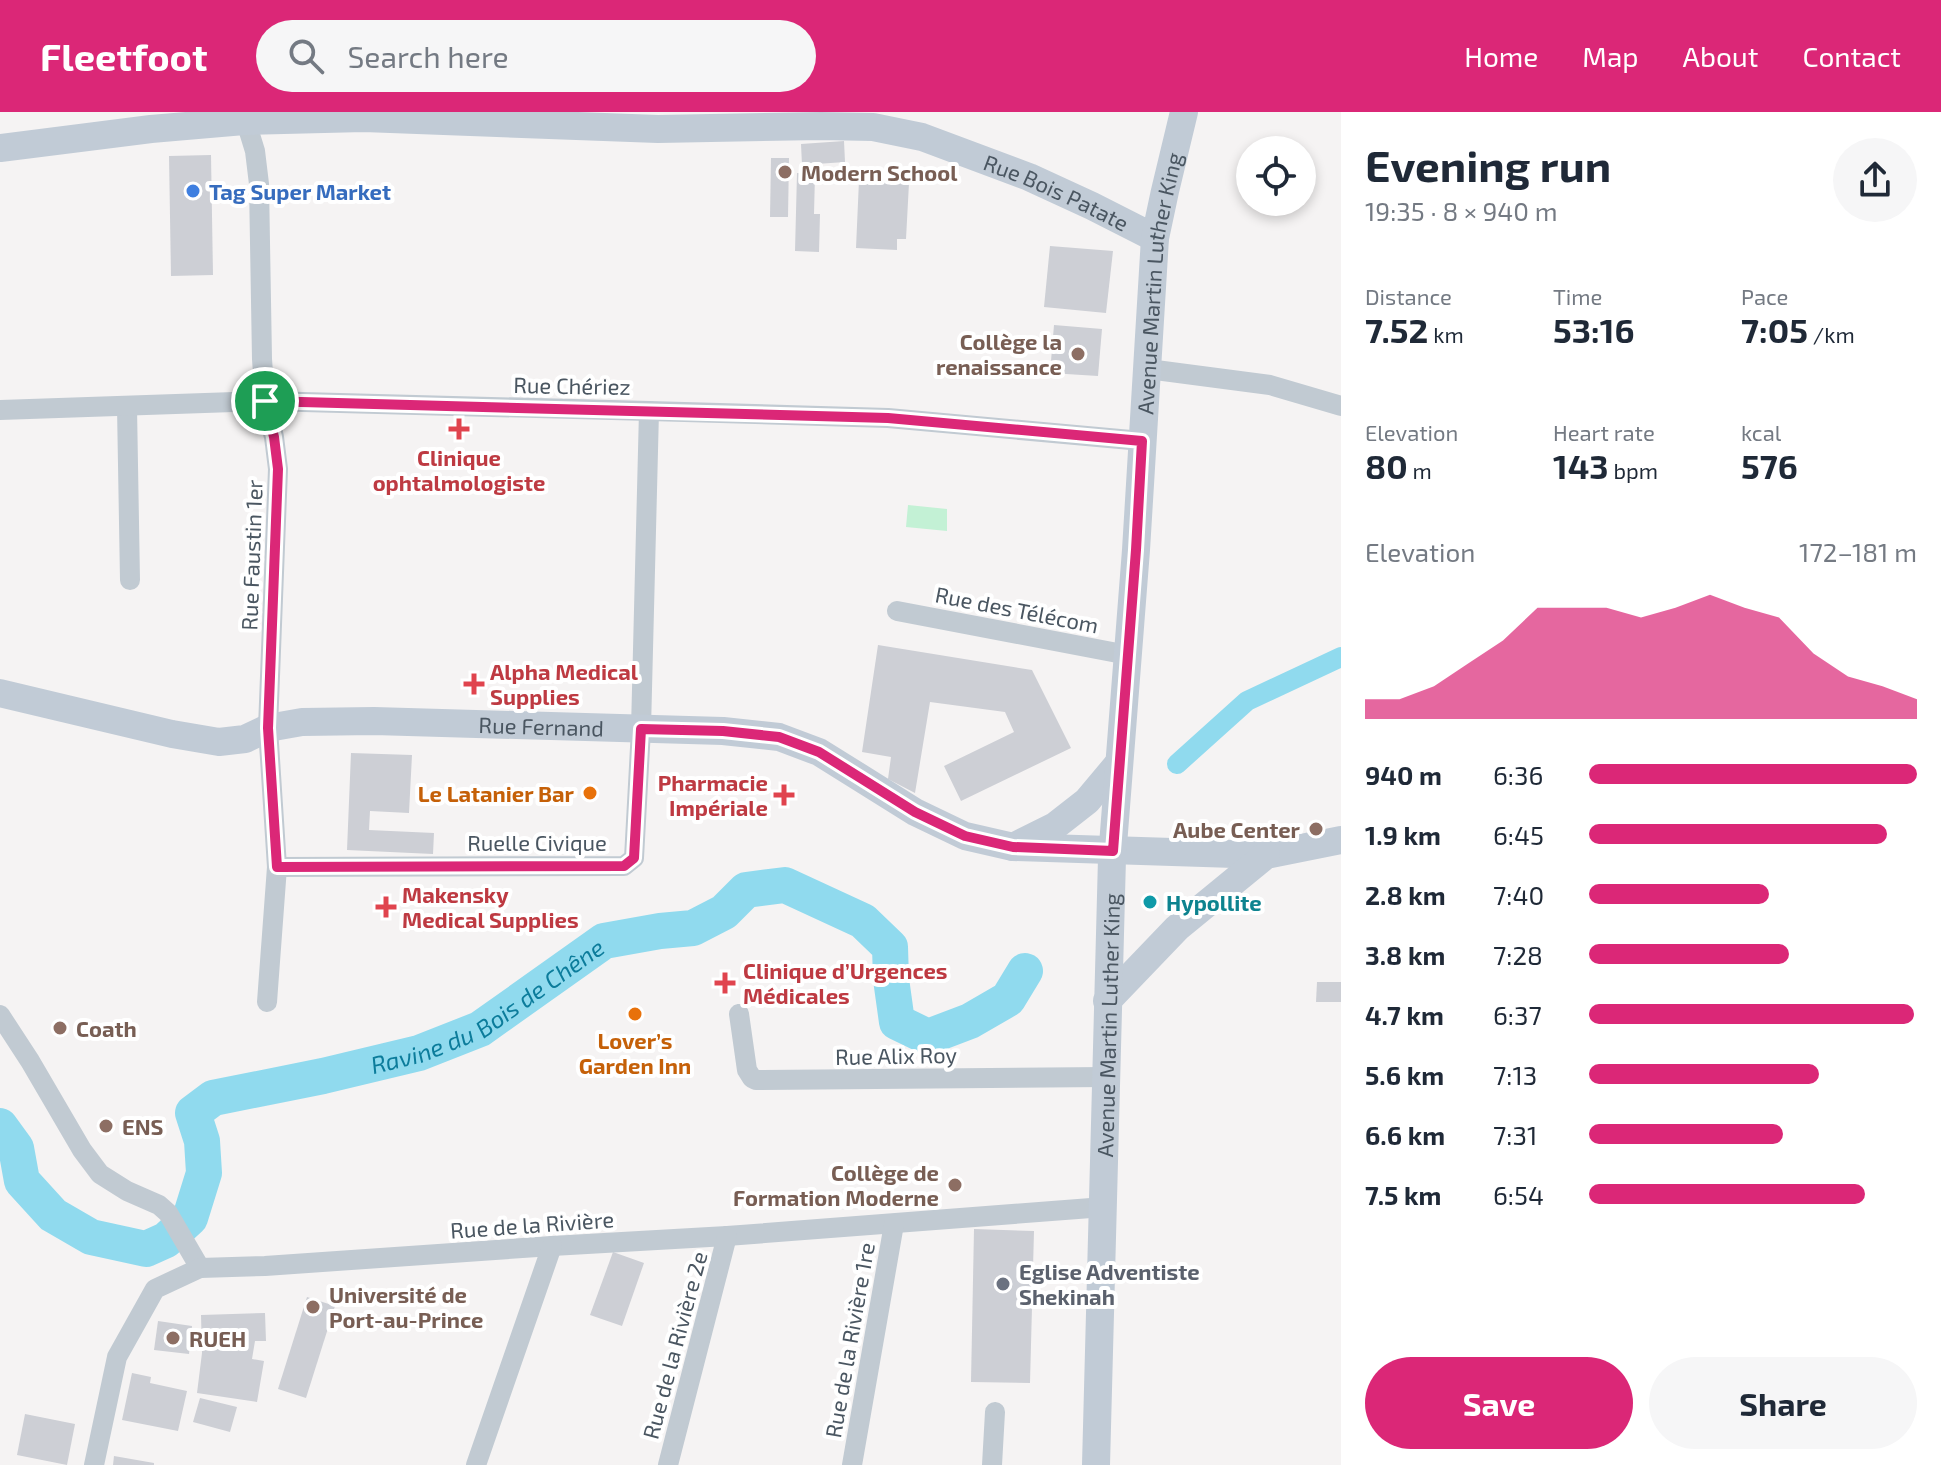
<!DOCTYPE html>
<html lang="en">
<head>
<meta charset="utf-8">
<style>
	:root { --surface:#fff; --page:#f6f6f7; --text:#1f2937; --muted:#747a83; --accent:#db2777 }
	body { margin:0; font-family:"Exo 2",sans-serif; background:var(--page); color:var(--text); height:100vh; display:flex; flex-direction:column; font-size:30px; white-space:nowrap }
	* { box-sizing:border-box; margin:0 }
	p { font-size:26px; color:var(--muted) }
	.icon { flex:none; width:44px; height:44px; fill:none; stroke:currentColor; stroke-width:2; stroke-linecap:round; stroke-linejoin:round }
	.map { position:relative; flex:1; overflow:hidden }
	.drawer { display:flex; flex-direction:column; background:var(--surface); width:600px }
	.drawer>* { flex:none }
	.tools { position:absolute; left:1236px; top:24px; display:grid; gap:16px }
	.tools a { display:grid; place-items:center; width:80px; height:80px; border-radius:50%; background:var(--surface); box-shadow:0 4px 12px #0003; font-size:40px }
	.pin { position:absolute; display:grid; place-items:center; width:68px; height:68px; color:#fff; margin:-34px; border:4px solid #fff; border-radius:50%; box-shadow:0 2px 8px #0007 }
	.round { display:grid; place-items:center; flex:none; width:84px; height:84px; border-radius:42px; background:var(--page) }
	.headline { display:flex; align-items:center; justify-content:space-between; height:136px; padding:0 24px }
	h1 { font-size:44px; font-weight:700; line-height:60px }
	.metrics { display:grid; grid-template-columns:repeat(3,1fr); gap:12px; height:136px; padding:8px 24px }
	.metrics div { display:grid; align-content:center }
	.metrics b { font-size:34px; font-weight:700 }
	.metrics small { font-size:22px; font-weight:400 }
	.metrics p { font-size:22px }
	.chart { height:224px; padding:16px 24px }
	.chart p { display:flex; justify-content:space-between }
	.chart svg { width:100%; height:144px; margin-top:8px; fill:var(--accent); opacity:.7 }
	.cta { display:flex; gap:16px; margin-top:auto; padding:16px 24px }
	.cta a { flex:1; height:92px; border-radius:48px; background:var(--accent); color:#fff; font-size:32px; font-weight:700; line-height:92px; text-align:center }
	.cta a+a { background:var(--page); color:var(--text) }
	ul { padding:0 24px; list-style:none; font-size:26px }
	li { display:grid; grid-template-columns:128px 96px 1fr; align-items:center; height:60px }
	li i { height:20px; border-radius:10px; background:var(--accent) }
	header { display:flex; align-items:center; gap:48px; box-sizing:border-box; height:112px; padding:0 40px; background:var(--accent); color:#fff }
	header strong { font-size:38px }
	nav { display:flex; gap:44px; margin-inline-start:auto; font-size:28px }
	.search { width:560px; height:72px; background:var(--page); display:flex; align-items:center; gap:20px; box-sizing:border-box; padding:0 28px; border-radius:44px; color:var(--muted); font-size:30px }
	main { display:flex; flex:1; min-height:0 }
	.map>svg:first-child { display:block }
	.green { fill:#c3f1d5 }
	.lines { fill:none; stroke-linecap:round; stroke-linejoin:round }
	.canal { stroke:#90daee; stroke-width:20 }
	.river { stroke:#90daee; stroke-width:36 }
	.building { fill:#cdcfd5 }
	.street { stroke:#c1cad2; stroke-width:20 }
	.secondary { stroke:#c1cbd6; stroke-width:28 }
	.route-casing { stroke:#fff; stroke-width:16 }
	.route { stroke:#db2777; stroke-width:10 }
	.education-dot { fill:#8d6e63; stroke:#fff; stroke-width:3 }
	.shop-dot { fill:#3f7fe0; stroke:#fff; stroke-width:3 }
	.health-dot { fill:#e0444e; stroke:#fff; stroke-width:3 }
	.food-dot { fill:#e8710a; stroke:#fff; stroke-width:3 }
	.culture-dot { fill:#0f9aa8; stroke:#fff; stroke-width:3 }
	.worship-dot { fill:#6b7280; stroke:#fff; stroke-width:3 }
	.labels { text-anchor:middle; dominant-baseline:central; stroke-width:8; stroke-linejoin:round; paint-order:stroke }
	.education-label { font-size:22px; font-weight:bold; fill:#785e54; stroke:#fff; text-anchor:start }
	.shop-label { font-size:22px; font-weight:bold; fill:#366cbe; stroke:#fff; text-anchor:start }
	.street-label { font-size:22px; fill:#4a5661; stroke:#fff }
	.health-label { font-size:22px; font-weight:bold; fill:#be3a42; stroke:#fff; text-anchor:start }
	.food-label { font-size:22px; font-weight:bold; fill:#c56008; stroke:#fff; text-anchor:end }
	.culture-label { font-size:22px; font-weight:bold; fill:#0d838f; stroke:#fff; text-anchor:start }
	.worship-label { font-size:22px; font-weight:bold; fill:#5b616d; stroke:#fff; text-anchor:start }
	.water-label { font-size:24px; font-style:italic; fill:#0c7c9b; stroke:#fff }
</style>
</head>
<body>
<header>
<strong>Fleetfoot</strong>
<div class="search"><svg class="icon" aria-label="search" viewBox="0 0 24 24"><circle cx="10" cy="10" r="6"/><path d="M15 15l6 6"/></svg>Search here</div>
<nav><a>Home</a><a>Map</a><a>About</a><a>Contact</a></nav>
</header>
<main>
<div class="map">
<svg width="1341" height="1353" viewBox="0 0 1341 1353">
	<rect width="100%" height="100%" fill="#f5f3f3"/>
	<polygon class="green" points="908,393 947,397 947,419 906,415"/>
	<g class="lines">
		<polyline class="canal" points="1177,652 1247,589 1341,545"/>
		<path class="river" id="s1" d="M0 1014 16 1036 22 1069 53 1103 91 1125 146 1137 166 1128 190 1106 204 1061 202 1029 193 1001 213 986 323 964 419 941 480 917 604 829 660 819 693 816 724 800 746 778 785 773 863 809 890 835 891 867 897 910 928 925 970 909 1008 887 1025 859"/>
	</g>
	<g class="building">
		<polygon points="844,29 845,50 802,53 801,32"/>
		<polygon points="211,43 213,163 171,164 169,44"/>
		<polygon points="771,46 789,46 788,105 770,105"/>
		<polygon points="797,61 815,62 814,102 820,102 819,140 795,139"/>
		<polygon points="859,68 909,71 906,127 897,127 897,138 856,136"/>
		<polygon points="1050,134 1113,139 1106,201 1044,195"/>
		<polygon points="1054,213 1102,217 1098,264 1050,261"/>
		<polygon points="878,533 1032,558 1071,636 961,689 944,654 1014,620 1005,600 930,590 915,681 888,667 891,645 862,640"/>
		<polygon points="351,641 412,643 409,701 370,699 369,718 434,721 433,742 347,738"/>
		<polygon points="1317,870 1341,870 1341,890 1316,890"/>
		<polygon points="974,1117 1034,1119 1030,1271 971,1270"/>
		<polygon points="613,1140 644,1151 622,1214 590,1203"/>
		<polygon points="307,1185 335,1194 306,1286 278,1277"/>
		<polygon points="265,1201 266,1229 255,1229 252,1247 264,1249 257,1290 197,1281 202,1241 201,1203"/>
		<polygon points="158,1209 192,1214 189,1242 154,1238"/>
		<polygon points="132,1261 151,1265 150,1271 187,1279 178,1319 122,1308"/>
		<polygon points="200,1286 237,1295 230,1320 193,1310"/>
		<polygon points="25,1302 75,1312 67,1353 17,1343"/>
		<polygon points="114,1344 154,1351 154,1353 113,1353"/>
	</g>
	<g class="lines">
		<g class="street">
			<polyline points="243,0 255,39 259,72 262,247 265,289 274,325 278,357 268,616 277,755 267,890"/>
			<polyline points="1148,257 1270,273 1341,294"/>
			<polyline points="127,295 130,468"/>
			<polyline points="0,298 265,289 649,299 888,306 1142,329"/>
			<polyline points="897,499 1128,543"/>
			<polyline points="277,755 624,754 634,746 641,617 649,299"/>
			<polyline points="739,902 747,958 752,966 756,968 1106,965"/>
			<polyline points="0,903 30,949 82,1038 100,1062 127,1079 159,1093 168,1101 200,1156"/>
			<polyline points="94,1353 117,1245 155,1177 200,1156 265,1154 552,1134 727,1124 1104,1095"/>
			<polyline points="476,1353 552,1134"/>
			<polyline points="668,1353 727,1124"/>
			<polyline points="852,1353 894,1112"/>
			<polyline points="992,1353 995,1300"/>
		</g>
		<g class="secondary">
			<path id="s2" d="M0 36 151 17 244 9 364 6 658 17 821 14 873 15 922 25 1029 65 1092 94 1155 126"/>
			<path id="s3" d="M0 581 172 622 219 630 245 627 268 616 302 610 374 609 723 619 779 625 819 640 915 700 965 724 1013 735 1266 743 1341 728"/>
			<polyline points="1013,735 1055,714 1087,689 1118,652"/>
			<polyline points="1107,889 1177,816 1266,743"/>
			<path id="s4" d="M1096 1353 1112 746 1136 438 1155 126 1165 79 1184 0"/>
		</g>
	</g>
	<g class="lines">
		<g class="route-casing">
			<polygon id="route" points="265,289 888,306 1142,329 1136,438 1113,739 1013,735 965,724 915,700 819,640 779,625 723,619 641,617 634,746 624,754 277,755 268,616 278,357 274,325"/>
		</g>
		<use href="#route" class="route"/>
	</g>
	<g class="education-dot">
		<circle cx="785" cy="60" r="8"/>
		<circle cx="1078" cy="242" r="8"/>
		<circle cx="1316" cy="717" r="8"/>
		<circle cx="60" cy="916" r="8"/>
		<circle cx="106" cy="1014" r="8"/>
		<circle cx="955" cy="1073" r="8"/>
		<circle cx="313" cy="1195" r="8"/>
		<circle cx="173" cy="1226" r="8"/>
	</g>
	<circle class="shop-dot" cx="193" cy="79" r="8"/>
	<g class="health-dot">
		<path d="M455 305h8v8h8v8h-8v8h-8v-8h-8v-8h8z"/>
		<path d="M470 560h8v8h8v8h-8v8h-8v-8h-8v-8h8z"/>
		<path d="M780 671h8v8h8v8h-8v8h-8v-8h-8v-8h8z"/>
		<path d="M382 783h8v8h8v8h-8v8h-8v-8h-8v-8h8z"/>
		<path d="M721 859h8v8h8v8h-8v8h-8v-8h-8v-8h8z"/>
	</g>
	<g class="food-dot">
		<circle cx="590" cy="681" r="8"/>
		<circle cx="635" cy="902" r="8"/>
	</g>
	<circle class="culture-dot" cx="1150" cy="790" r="8"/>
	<circle class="worship-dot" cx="1003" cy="1172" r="8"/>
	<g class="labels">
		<g class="education-label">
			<text x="801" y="60">Modern School</text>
			<text x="1062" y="229" text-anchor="end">Collège la<tspan x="1062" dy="25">renaissance</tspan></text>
			<text x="1300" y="717" text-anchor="end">Aube Center</text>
			<text x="76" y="916">Coath</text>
			<text x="122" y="1014">ENS</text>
			<text x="939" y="1060" text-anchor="end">Collège de<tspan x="939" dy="25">Formation Moderne</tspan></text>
			<text x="329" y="1182">Université de<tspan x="329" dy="25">Port-au-Prince</tspan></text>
			<text x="189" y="1226">RUEH</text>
		</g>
		<g class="shop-label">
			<text x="209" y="79">Tag Super Market</text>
		</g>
		<g class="street-label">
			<text stroke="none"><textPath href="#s2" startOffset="1070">Rue Bois Patate</textPath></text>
			<text stroke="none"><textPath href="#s4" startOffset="1184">Avenue Martin Luther King</textPath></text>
			<text transform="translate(572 273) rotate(1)">Rue Chériez</text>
			<text transform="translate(251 443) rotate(-88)">Rue Faustin 1er</text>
			<text transform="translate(1017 497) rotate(11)">Rue des Télécom</text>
			<text stroke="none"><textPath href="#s3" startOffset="550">Rue Fernand</textPath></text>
			<text x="537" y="730">Ruelle Civique</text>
			<text stroke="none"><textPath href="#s4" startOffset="440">Avenue Martin Luther King</textPath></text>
			<text transform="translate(896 943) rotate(-1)">Rue Alix Roy</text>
			<text transform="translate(532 1112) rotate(-4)">Rue de la Rivière</text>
			<text transform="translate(849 1228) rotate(-80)">Rue de la Rivière 1re</text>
			<text transform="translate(674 1233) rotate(-75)">Rue de la Rivière 2e</text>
		</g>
		<g class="health-label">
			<text x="459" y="345" text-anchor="middle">Clinique<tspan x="459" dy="25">ophtalmologiste</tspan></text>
			<text x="490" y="559">Alpha Medical<tspan x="490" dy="25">Supplies</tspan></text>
			<text x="768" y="670" text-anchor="end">Pharmacie<tspan x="768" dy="25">Impériale</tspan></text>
			<text x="402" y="782">Makensky<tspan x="402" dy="25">Medical Supplies</tspan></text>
			<text x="743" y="858">Clinique d’Urgences<tspan x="743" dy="25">Médicales</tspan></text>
		</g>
		<g class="food-label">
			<text x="574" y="681">Le Latanier Bar</text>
			<text x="635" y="928" text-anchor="middle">Lover’s<tspan x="635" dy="25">Garden Inn</tspan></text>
		</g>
		<g class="culture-label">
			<text x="1166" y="790">Hypollite</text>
		</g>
		<g class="worship-label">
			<text x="1019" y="1159">Eglise Adventiste<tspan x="1019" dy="25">Shekinah</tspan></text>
		</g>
		<g class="water-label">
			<text stroke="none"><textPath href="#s1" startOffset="688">Ravine du Bois de Chêne</textPath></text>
		</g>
	</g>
</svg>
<div class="tools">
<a><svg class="icon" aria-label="locate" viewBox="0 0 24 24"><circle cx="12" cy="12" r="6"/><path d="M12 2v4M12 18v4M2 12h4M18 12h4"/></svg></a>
</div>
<div class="pin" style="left:265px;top:289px;background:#1e9e55"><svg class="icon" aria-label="arrive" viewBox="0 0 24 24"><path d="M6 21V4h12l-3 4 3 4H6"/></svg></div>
</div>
<section class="drawer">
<div class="headline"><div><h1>Evening run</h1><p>19:35 · 8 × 940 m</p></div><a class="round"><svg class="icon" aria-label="share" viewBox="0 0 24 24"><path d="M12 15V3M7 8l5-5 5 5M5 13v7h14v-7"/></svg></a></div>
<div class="metrics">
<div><p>Distance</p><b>7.52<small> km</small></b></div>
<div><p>Time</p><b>53:16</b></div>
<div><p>Pace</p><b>7:05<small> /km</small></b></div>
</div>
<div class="metrics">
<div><p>Elevation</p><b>80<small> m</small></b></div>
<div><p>Heart rate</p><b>143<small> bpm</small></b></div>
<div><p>kcal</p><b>576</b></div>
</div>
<div class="chart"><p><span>Elevation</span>172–181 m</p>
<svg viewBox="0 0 160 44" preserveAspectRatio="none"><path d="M0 44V38L10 38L20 34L30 27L40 20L50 10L60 10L70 10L80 13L90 10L100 6L110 10L120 13L130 24L140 31L150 34L160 38V44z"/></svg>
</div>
<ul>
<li><b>940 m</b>6:36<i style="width:100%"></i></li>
<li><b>1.9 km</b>6:45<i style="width:91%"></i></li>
<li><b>2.8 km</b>7:40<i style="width:55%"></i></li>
<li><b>3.8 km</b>7:28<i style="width:61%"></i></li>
<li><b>4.7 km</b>6:37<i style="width:99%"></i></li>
<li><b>5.6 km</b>7:13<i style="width:70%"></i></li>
<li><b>6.6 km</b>7:31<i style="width:59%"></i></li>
<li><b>7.5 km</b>6:54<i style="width:84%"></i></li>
</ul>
<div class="cta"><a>Save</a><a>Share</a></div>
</section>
</main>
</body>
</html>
